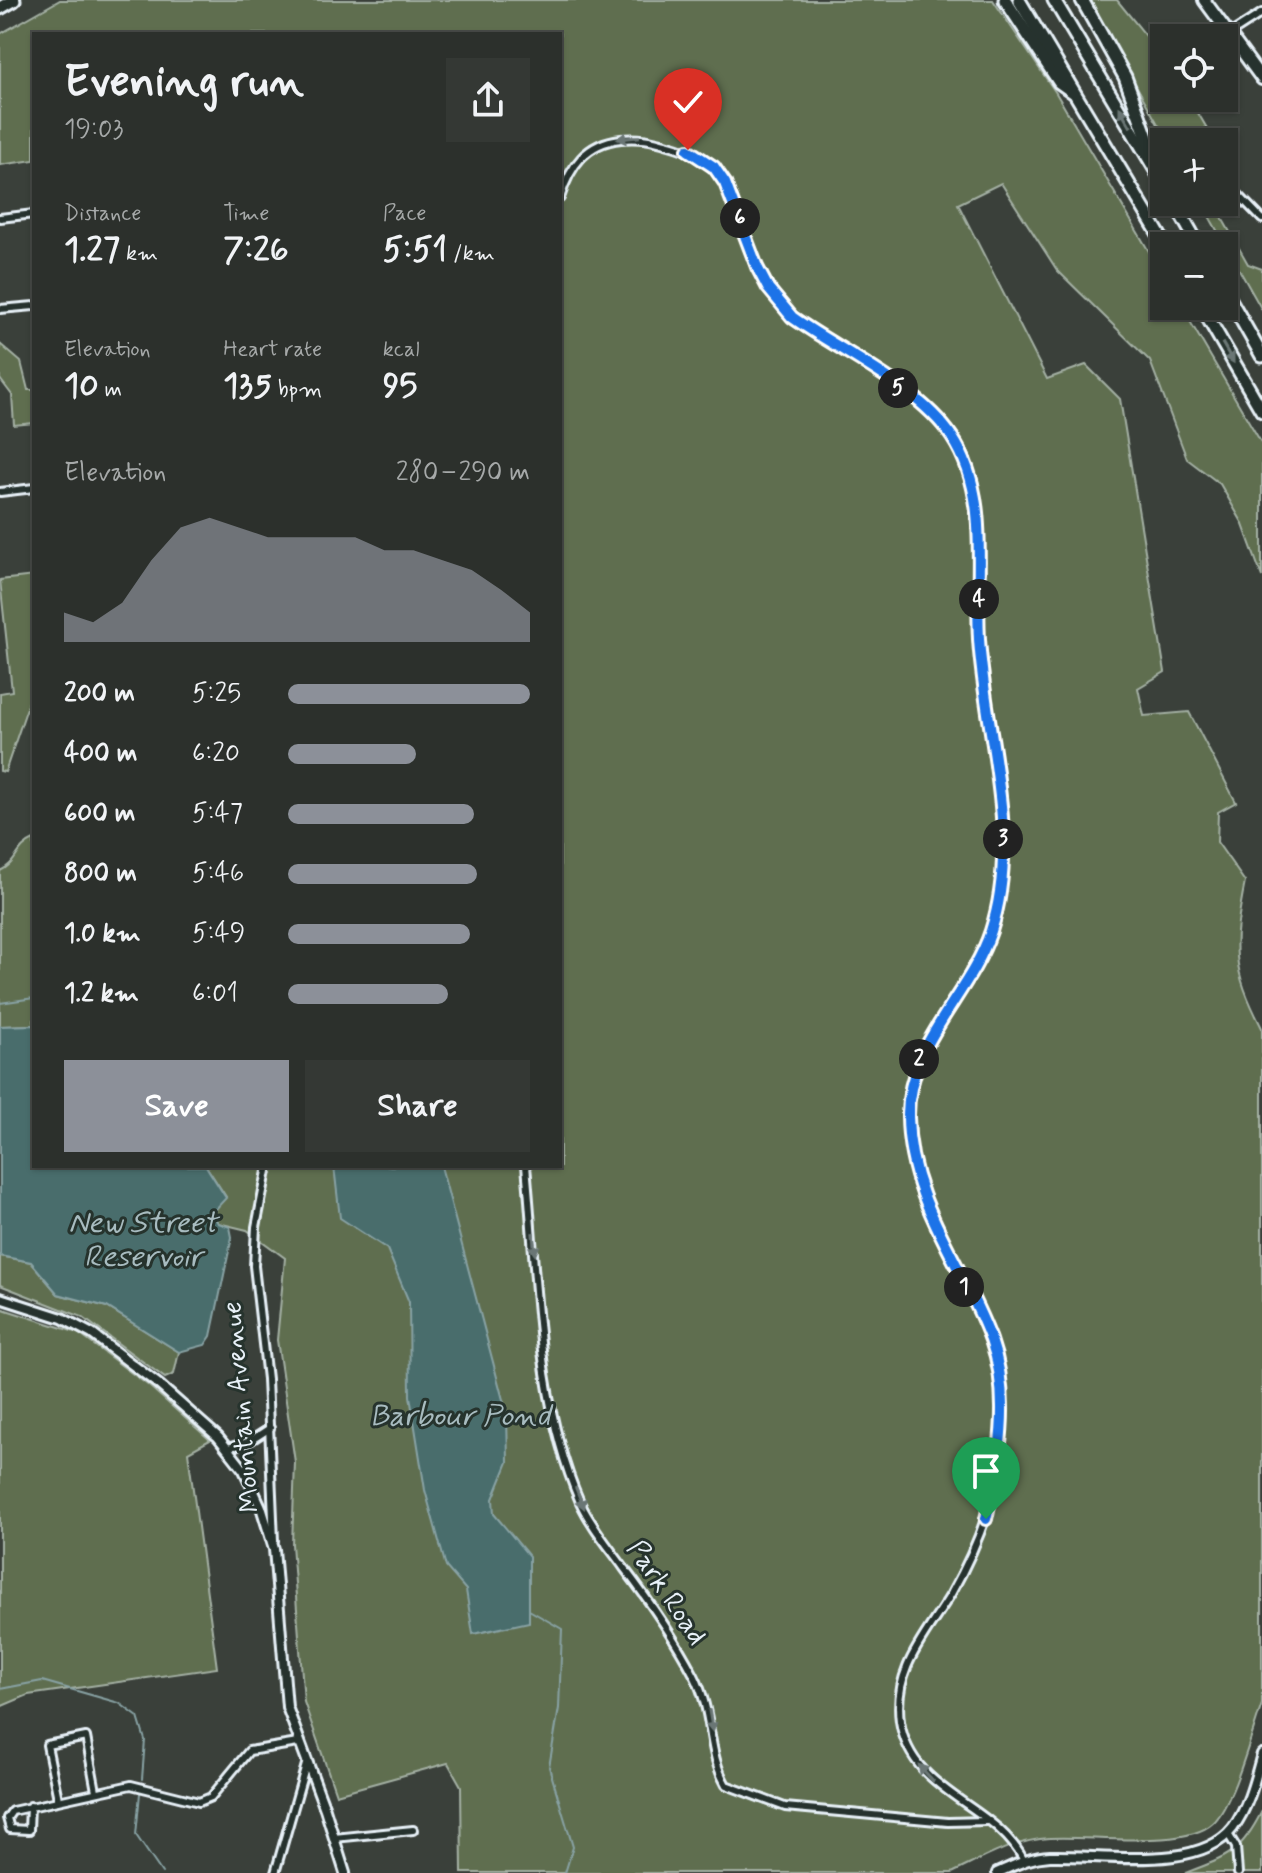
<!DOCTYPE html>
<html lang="en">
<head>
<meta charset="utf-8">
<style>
	:root { --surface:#2c302c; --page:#343834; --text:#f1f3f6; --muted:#a6a9a9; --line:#484b48; --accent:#8c9099 }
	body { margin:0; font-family:Mynerve,sans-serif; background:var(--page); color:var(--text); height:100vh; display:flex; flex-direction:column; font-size:30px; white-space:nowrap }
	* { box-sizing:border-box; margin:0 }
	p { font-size:26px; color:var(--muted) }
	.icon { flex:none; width:44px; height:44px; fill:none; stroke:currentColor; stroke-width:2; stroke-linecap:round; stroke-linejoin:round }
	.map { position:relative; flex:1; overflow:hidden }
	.sheet { position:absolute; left:32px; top:32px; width:530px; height:1136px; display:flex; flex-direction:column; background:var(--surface); border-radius:0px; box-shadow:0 2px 6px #0004,0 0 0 2px var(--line) }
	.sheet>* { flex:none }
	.tools { position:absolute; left:1150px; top:24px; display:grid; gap:16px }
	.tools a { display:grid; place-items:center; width:88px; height:88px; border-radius:0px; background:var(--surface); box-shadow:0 2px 6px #0004,0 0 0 2px var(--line); font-size:40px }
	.pin { position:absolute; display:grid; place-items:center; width:68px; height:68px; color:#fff; margin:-82px -34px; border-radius:50% 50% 50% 0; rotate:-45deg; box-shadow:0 0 8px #0007 }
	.pin .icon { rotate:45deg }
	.km { position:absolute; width:40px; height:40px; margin:-20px; border-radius:50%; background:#222; color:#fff; font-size:22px; line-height:40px; text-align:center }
	.round { display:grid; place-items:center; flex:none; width:84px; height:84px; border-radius:0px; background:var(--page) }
	.summary { display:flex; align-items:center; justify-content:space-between; height:136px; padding:0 32px }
	h1 { font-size:44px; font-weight:700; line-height:60px }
	.figures { display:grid; grid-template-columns:repeat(3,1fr); gap:12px; height:136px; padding:8px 32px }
	.figures div { display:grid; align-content:center }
	.figures b { font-size:34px; font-weight:700 }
	.figures small { font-size:22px; font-weight:400 }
	.figures p { font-size:22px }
	.chart { height:224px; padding:16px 32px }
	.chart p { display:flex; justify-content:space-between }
	.chart svg { width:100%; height:144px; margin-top:8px; fill:var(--accent); opacity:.7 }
	.action { display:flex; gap:16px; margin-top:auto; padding:16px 32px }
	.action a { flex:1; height:92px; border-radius:0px; background:var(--accent); color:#fff; font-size:32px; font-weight:700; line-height:92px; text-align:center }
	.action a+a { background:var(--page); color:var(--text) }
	ul { padding:0 32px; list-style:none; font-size:26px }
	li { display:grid; grid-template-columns:128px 96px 1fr; align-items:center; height:60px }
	li i { height:20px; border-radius:10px; background:var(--accent) }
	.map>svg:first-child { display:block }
	.green { fill:#5f6e50; stroke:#a4b0a4; stroke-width:2 }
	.water { fill:#486d6c; stroke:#88a2a4; stroke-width:2 }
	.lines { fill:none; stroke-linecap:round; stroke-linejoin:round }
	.stream { stroke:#88a2a4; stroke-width:2 }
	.minor-casing { stroke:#e8f1f8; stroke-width:12 }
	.tertiary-casing { stroke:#e8f1f8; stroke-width:14 }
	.primary-casing { stroke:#e8f1f8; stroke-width:16 }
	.motorway-casing { stroke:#e8f1f8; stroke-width:17 }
	.minor { stroke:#26332d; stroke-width:6 }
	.tertiary { stroke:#26332d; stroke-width:8 }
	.primary { stroke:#26332d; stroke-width:10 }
	.motorway { stroke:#26332d; stroke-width:11 }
	.oneway { fill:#6a7674 }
	.route-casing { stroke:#fff; stroke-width:16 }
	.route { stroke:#1a73e8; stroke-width:10 }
	.labels { text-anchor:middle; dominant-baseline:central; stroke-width:6; stroke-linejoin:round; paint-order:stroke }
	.street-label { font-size:28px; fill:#e8f1f8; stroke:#26332d }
	.water-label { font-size:30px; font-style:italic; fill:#a8bcc0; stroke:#26332d }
</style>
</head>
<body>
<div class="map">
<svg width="1262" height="1873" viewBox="0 0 1262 1873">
	<rect width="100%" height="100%" fill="#3a403a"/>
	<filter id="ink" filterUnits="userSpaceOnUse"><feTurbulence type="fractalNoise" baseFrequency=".0125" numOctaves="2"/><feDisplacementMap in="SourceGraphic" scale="16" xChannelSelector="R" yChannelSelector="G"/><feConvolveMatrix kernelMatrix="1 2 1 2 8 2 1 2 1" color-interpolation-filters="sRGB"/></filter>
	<g filter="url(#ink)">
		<g class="green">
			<path d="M60 0H993L1056 93 1164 277V306H1181L1262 444V577L1242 522 1220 484 1187 459 1150 361 1057 270 1001 183 958 204 1047 379 1086 365 1120 399 1165 672 1138 688 1144 716 1189 712 1236 802 1218 812 1217 842 1245 882C1232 948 1231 967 1262 1028V1704C1252 1732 1233 1805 1213 1823 1184 1850 1089 1835 1050 1838 1014 1840 984 1858 952 1873H462L461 1786 448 1763 336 1794 304 1702 292 1544 295 1462 277 1340 285 1258 247 1230 218 1223 212 1213 226 1197 206 1166H560V34H34V160L0 165V34Z"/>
			<polygon points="1088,0 1117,0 1164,58 1164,98 1212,98 1213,103 1198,113 1215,142 1168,142"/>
			<polygon points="1201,202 1213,202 1248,264 1262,269 1262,310"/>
			<polygon points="0,344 21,362 28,390 34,390 34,423 14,425 12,395 0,379"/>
			<polygon points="34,576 34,687 5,772 0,771 0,693 12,691 0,580"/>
			<path d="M34 840V1025L0 1026V871C18 863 15 848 34 840Z"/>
			<polygon points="0,1256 31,1262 58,1294 107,1307 179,1352 174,1374 165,1378 82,1317 0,1285"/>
			<polygon points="0,1308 78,1333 149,1386 210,1440 188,1452 217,1668 28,1695 0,1707"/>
			<path d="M1262 1811V1873H1185C1228 1857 1241 1853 1262 1811Z"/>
		</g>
		<g class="water">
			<polygon points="34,1025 34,1166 206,1166 226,1198 212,1213 218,1223 230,1227 232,1237 211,1336 205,1345 179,1352 107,1307 58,1294 31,1262 0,1256 0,1026"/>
			<polygon points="334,1166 441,1166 507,1415 508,1462 493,1499 494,1514 529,1556 529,1622 473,1634 466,1590 446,1567 425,1490 410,1396 409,1302 387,1249 340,1218"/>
		</g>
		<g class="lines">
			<g class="stream">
				<polyline points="0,1003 34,998"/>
				<polyline points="529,1610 562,1629 559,1708 549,1767 573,1847 565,1873"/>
				<polyline points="0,1689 42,1681 119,1703 138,1717 145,1740 142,1779"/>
				<polyline points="140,1793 136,1835 162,1873"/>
			</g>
			<g class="minor-casing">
				<g id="minor">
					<polyline points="1231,33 1262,13"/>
					<polyline points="1182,134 1187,142"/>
					<polyline points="1224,180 1262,219"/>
					<path d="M560 198C570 166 586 143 621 139 639 137 652 140 669 145 729 161 731 198 750 250 759 276 774 297 792 317 842 352 919 387 953 438 993 499 973 576 980 644 989 737 1021 839 991 931 968 999 905 1045 908 1121 911 1208 963 1263 991 1340 1004 1375 1004 1418 1000 1454 995 1503 975 1551 951 1594 926 1636 893 1668 900 1721 911 1795 995 1802 1024 1861"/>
					<polyline points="0,218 34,214"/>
					<polyline points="0,309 34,306"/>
					<polyline points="0,492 34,488"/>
					<polyline points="268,1166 256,1227 254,1266 267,1379 274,1541"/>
					<path d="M526 1166C537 1276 535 1399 580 1502 591 1526 609 1547 624 1568 650 1602 674 1637 694 1675 714 1714 707 1752 726 1785L785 1807 948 1822 987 1821"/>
					<polyline points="228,1448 250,1441 270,1428"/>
					<polyline points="58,1799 47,1745 86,1737 96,1791"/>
					<polyline points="30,1806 29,1830 10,1829 7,1818 12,1811 131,1785 199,1802 211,1797 249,1751 298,1743"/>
					<polyline points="1228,1834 1236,1847 1238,1873"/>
					<polyline points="334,1838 413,1830"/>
					<polyline points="275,1873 307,1761"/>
				</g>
			</g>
			<g class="tertiary-casing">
				<g id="tertiary">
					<polyline points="0,1298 62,1318 92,1334 158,1384 218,1437 244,1470 261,1507 274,1549 287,1707 325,1809 345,1873"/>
					<path d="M997 1873C1015 1865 1030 1857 1050 1856 1101 1854 1198 1873 1233 1828 1249 1806 1255 1779 1262 1754"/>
				</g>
			</g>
			<g class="primary-casing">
				<polyline id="primary" points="1204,0 1262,79"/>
			</g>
			<g class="motorway-casing">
				<g id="motorway">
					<polyline points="1005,0 1059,82 1073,92"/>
					<polyline points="1019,0 1166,246"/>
					<polyline points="1054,0 1164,184"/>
					<polyline points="1082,0 1125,77 1155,159"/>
					<polyline points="0,8 14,0"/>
					<polyline points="1174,202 1199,246"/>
					<polyline points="1224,289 1262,356"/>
					<polyline points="1201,306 1262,411"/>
				</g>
			</g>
			<use href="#minor" class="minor"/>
			<use href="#tertiary" class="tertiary"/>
			<use href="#primary" class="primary"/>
			<use href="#motorway" class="motorway"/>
		</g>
		<defs><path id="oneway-solid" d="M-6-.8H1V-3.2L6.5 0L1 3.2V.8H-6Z" transform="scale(2)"/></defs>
		<g class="oneway">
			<use href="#oneway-solid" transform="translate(1125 117) rotate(-120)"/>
			<use href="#oneway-solid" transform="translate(628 138) rotate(174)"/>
			<use href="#oneway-solid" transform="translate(1228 353) rotate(60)"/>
			<use href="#oneway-solid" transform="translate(534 1244) rotate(85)"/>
			<use href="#oneway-solid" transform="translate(580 1498) rotate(68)"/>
			<use href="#oneway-solid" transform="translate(711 1721) rotate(80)"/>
			<use href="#oneway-solid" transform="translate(926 1773) rotate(-132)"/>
		</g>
	</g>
	<g class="lines" filter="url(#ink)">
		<g class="route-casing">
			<path id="route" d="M688 150 714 167 725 183 757 267 768 288 792 317C841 352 919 387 952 437 991 496 975 572 979 639 985 735 1022 836 991 931 969 997 907 1043 908 1117 909 1203 963 1263 991 1340 1012 1398 999 1462 986 1519"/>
		</g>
		<use href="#route" class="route"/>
	</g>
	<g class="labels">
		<g class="street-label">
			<text transform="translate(242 1407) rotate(-95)">Mountain Avenue</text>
			<text transform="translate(666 1593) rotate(56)">Park Road</text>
		</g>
		<g class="water-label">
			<text x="143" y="1223">New Street<tspan x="143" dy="34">Reservoir</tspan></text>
			<text x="460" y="1416">Barbour Pond</text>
		</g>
	</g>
</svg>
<div class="tools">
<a><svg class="icon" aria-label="locate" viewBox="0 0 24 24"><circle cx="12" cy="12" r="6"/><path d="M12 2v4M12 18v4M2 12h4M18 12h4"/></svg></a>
<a>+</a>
<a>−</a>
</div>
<div class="pin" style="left:986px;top:1519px;background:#1e9e55"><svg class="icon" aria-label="arrive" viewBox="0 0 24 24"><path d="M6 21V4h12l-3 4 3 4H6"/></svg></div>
<div class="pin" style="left:688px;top:150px;background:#d93025"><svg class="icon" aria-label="check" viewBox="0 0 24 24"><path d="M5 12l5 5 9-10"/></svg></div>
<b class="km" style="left:964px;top:1287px">1</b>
<b class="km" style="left:919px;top:1059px">2</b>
<b class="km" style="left:1003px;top:839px">3</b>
<b class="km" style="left:979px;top:599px">4</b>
<b class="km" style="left:898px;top:388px">5</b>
<b class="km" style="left:740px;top:218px">6</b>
<section class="sheet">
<div class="summary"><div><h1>Evening run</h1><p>19:03</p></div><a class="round"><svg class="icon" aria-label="share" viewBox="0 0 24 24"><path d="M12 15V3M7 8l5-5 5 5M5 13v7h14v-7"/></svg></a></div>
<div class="figures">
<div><p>Distance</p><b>1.27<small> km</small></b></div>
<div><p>Time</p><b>7:26</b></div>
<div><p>Pace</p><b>5:51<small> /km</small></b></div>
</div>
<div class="figures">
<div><p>Elevation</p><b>10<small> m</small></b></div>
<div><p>Heart rate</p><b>135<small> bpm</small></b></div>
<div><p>kcal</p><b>95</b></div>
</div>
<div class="chart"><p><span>Elevation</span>280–290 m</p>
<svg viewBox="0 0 160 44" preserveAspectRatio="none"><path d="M0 44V35L10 38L20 32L30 19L40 9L50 6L60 9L70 12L80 12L90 12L100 12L110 16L120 16L130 19L140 22L150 28L160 35V44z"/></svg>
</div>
<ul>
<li><b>200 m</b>5:25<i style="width:100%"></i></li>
<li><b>400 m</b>6:20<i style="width:53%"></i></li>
<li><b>600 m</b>5:47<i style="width:77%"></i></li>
<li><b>800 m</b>5:46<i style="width:78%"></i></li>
<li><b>1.0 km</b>5:49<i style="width:75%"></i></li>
<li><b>1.2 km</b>6:01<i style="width:66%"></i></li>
</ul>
<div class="action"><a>Save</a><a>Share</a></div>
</section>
</div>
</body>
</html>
